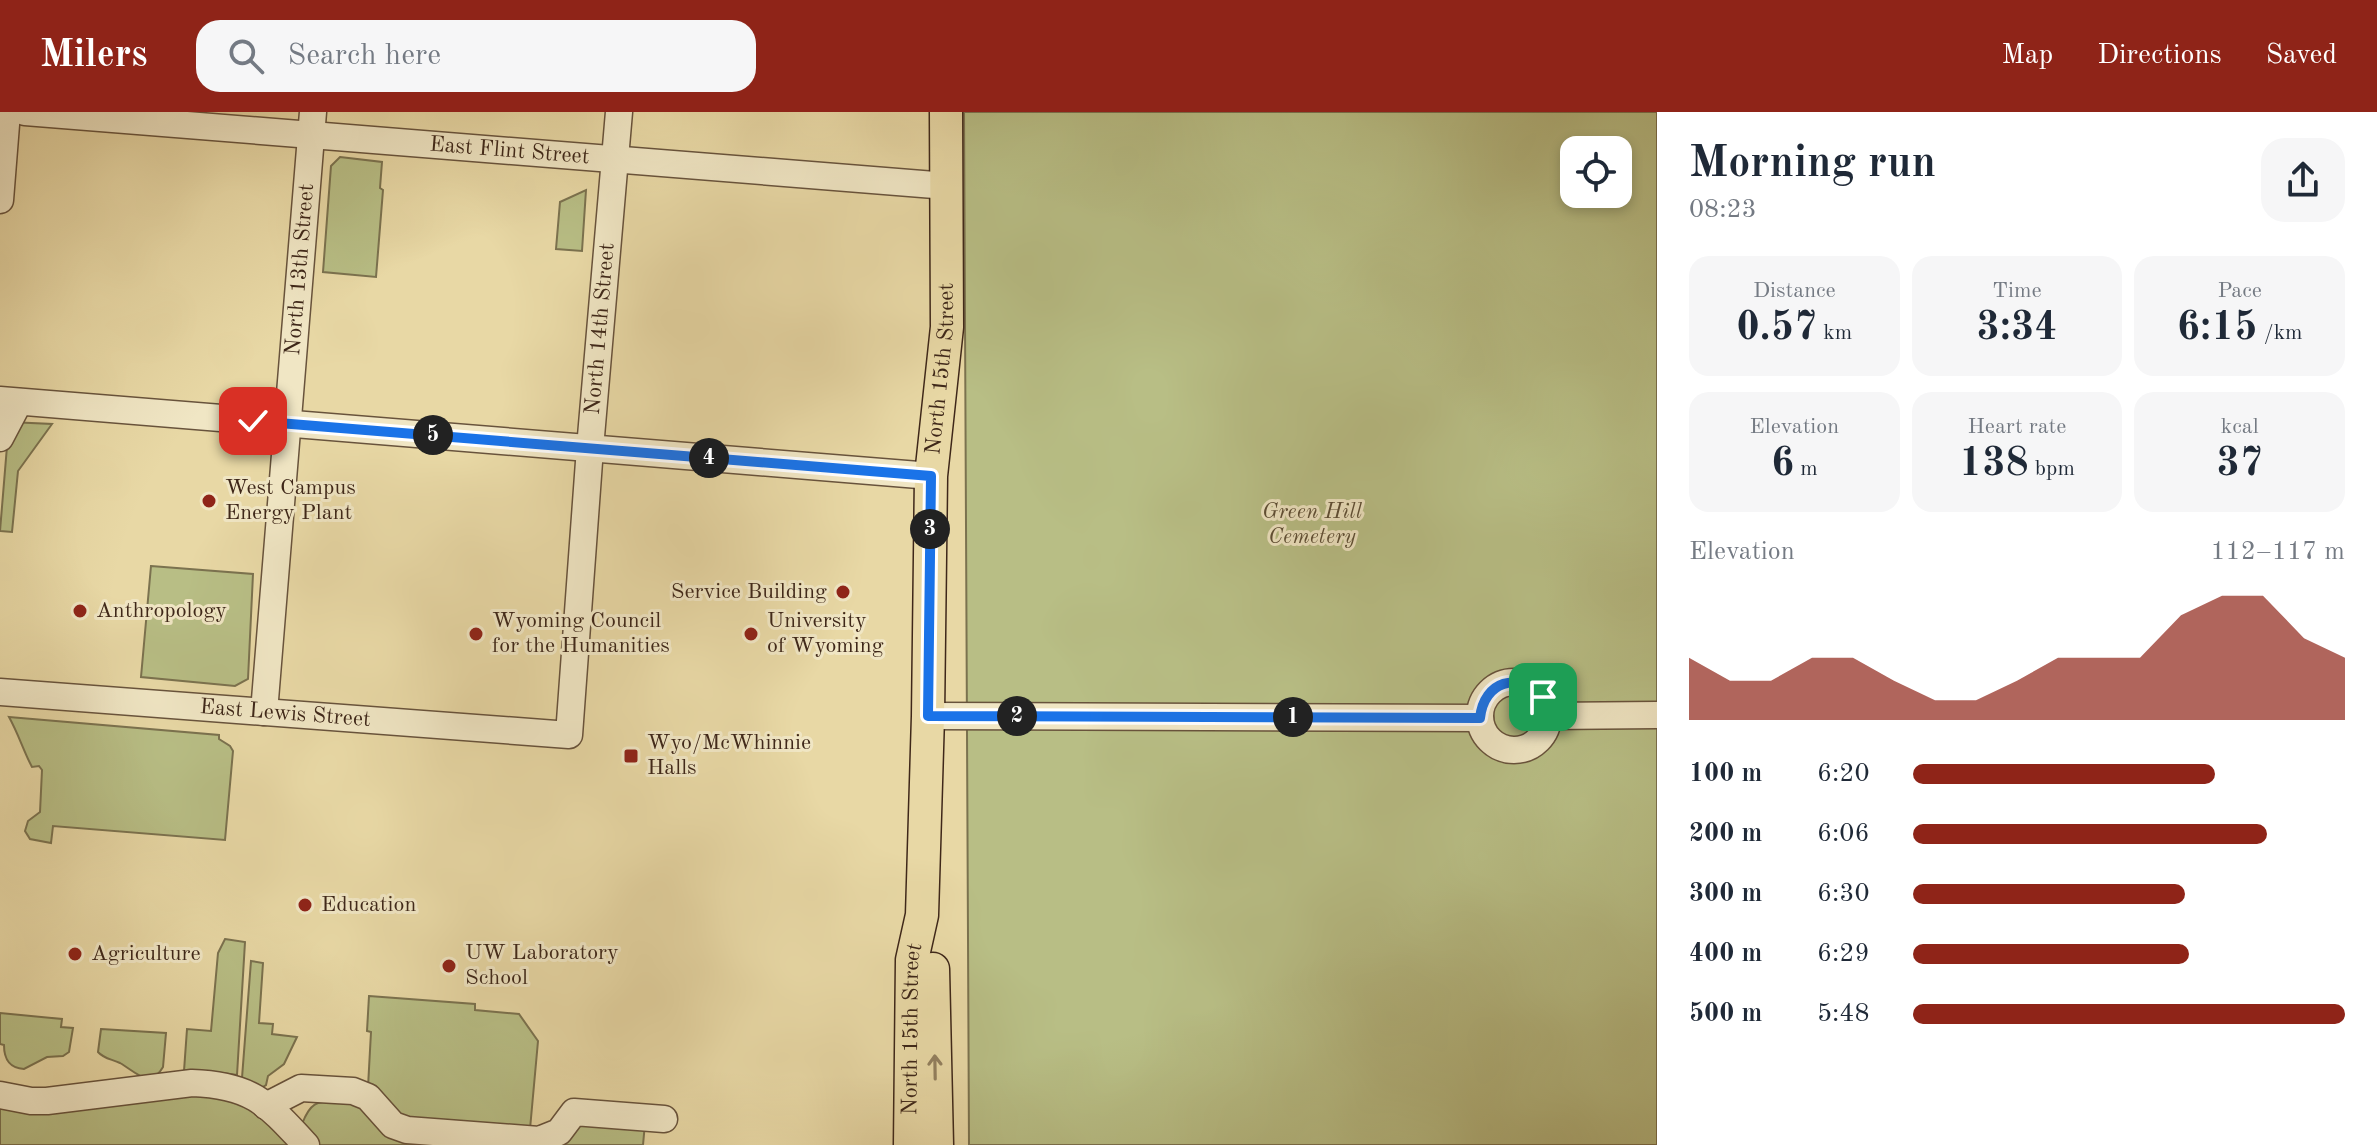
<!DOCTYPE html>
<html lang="en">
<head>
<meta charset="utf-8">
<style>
	:root { --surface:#fff; --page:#f6f6f7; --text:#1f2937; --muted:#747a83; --accent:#8f2418 }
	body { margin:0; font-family:"Old Standard TT",serif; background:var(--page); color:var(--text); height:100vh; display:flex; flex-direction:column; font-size:30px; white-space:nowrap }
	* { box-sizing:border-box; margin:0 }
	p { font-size:26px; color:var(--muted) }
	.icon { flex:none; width:44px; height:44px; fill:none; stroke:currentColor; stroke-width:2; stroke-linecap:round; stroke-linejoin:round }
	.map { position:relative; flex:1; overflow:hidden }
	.sheet { display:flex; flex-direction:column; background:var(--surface); width:720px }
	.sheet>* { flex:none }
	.tools { position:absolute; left:1560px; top:24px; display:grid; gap:16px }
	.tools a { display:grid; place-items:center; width:72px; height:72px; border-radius:16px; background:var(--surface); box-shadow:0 4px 12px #0003; font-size:40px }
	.pin { position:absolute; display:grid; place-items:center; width:68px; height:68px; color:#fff; margin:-34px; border-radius:16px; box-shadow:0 4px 12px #0006 }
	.km { position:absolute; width:40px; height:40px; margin:-20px; border-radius:50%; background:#222; color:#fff; font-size:22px; line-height:40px; text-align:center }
	.round { display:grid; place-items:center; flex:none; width:84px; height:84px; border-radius:24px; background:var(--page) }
	.headline { display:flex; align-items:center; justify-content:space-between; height:136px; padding:0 32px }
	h1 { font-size:44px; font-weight:600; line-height:60px }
	.metrics { display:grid; grid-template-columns:repeat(3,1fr); gap:12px; height:136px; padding:8px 32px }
	.metrics div { display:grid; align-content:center; border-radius:20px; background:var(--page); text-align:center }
	.metrics b { font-size:40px; font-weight:600 }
	.metrics small { font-size:22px; font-weight:400 }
	.metrics p { font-size:22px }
	.chart { height:224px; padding:16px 32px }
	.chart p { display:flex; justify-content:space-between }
	.chart svg { width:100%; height:144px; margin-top:8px; fill:var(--accent); opacity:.7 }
	ul { padding:0 32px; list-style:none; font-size:26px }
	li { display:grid; grid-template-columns:128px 96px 1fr; align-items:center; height:60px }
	li i { height:20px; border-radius:10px; background:var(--accent) }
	header { display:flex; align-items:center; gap:48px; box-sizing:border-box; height:112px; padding:0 40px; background:var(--accent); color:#fff }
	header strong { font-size:38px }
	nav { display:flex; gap:44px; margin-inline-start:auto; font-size:28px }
	.search { width:560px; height:72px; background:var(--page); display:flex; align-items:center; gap:20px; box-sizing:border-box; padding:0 28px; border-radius:24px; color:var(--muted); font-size:30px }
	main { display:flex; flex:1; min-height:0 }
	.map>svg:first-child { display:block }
	.green { fill:#b8be85; stroke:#7b724f; stroke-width:2; fill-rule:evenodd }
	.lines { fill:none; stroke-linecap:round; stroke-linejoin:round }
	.minor-casing { stroke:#68533c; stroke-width:29 }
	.major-casing { stroke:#3e2719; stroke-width:35 }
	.minor { stroke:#f0e6c4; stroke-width:26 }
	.major { stroke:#e8d8a5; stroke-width:32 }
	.oneway { stroke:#93805f }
	.route-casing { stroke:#fff; stroke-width:16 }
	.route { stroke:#1a73e8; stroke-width:10 }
	.poi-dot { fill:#8f2418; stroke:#f0e6c4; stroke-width:3 }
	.labels { text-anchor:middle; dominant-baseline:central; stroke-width:6; stroke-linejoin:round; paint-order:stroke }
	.street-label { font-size:22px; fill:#3e2719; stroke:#f0e6c4 }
	.poi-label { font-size:22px; fill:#3e2719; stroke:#f0e6c4; text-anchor:start }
	.park-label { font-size:22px; font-style:italic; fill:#5c4d34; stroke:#f0e6c4 }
</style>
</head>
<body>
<header>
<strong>Milers</strong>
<div class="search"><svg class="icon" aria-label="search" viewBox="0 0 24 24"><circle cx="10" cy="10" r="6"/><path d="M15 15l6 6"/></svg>Search here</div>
<nav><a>Map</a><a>Directions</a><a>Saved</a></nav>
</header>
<main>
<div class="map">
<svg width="1657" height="1033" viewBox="0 0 1657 1033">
	<rect width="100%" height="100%" fill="#e8d8a5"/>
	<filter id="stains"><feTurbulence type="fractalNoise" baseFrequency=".0025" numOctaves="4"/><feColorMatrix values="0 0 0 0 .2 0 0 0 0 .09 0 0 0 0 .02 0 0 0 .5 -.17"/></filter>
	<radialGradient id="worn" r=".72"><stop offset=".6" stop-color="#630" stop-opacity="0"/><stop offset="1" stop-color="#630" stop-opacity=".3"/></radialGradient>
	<g class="green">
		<path d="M964 0H1657V1033H969ZM1574 38H1618V82H1574Z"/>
		<polygon points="340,45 382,50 380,76 383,78 376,165 323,160 331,54"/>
		<polygon points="586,78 582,139 556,137 560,90"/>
		<polygon points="9,310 52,312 18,359 12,420 0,419"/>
		<polygon points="151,454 253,462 248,567 235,574 141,565"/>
		<path d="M9 605 219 623V627L230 634 233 639 225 728 53 714 51 731 30 727 25 719 28 709 40 700 42 658 39 654 32 655C24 640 18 621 9 605Z"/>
		<polygon points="225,827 245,830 237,963 208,959 184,959 187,917 211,919 218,841"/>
		<polygon points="251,849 263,851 259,911 273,912 272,922 297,925 284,952 268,964 266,973 261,976 242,966"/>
		<polygon points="369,884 475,892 475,898 519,902 538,929 530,1017 404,1007 368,975 371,920 367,919"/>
		<path d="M0 901 62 907 61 915 73 916 69 940 63 944 47 945 24 957C9 956 4 947 4 933L0 932Z"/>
		<path d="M101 917 166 921 163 955C150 978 136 960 120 951 112 947 104 947 98 940Z"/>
		<polygon points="197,979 236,985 294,1033 0,1033 0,993"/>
		<path d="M340 988 509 1033H317L302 1012C311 989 317 990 340 988Z"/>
		<polygon points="585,1011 645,1011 643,1033 548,1033"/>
	</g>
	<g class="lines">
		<g class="minor-casing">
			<g id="minor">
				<path id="s1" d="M25 0 947 74"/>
				<polyline points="0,88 7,0"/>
				<polyline points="0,288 931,364"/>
				<polyline points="0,326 19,290"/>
				<circle cx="1514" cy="604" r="34"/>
				<path id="s2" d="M0 580 569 623 590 336 619 0"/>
				<path id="s3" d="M264 600 313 0"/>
				<polyline points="928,604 1480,606"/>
				<polyline points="1549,604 1657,603"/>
				<path d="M0 983 31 989H47L192 971C252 973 267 991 306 1033"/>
				<polyline points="266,994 301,976 353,979 368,985 393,1013 407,1018 539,1028 559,1020 574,1000 664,1007"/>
			</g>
		</g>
		<g class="major-casing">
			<g id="major">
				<polyline points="933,857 937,1033"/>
				<path id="s4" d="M910 1033 912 848 922 803 928 604 931 364 947 215 946 0"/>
			</g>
		</g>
		<use href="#minor" class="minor"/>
		<use href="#major" class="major"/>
	</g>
	<defs><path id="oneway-shaft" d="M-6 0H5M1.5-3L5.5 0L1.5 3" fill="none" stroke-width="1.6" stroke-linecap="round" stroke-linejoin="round" transform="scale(2)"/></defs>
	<use class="oneway" href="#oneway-shaft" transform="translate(935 955) rotate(-91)"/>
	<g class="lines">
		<g class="route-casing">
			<path id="route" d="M253 309 931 364 928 604 1480 606C1484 569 1518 559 1543 585"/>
		</g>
		<use href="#route" class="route"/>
	</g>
	<g class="poi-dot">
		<circle cx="209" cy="389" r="8"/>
		<circle cx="843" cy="480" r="8"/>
		<circle cx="80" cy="499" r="8"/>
		<circle cx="476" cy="522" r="8"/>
		<circle cx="751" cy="522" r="8"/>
		<rect x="623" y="636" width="16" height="16" rx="4"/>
		<circle cx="305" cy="793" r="8"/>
		<circle cx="75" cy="842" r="8"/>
		<circle cx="449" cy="854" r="8"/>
	</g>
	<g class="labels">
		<g class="street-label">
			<text stroke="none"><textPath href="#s1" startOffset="486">East Flint Street</textPath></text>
			<text stroke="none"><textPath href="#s3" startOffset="444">North 13th Street</textPath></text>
			<text stroke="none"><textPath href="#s2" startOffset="978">North 14th Street</textPath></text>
			<text stroke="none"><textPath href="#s4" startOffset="778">North 15th Street</textPath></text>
			<text stroke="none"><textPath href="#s2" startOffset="286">East Lewis Street</textPath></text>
			<text stroke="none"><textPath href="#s4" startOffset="116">North 15th Street</textPath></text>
		</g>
		<g class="poi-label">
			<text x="225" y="376">West Campus<tspan x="225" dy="25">Energy Plant</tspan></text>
			<text x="827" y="480" text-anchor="end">Service Building</text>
			<text x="96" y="499">Anthropology</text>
			<text x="492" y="509">Wyoming Council<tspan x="492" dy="25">for the Humanities</tspan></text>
			<text x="767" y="509">University<tspan x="767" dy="25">of Wyoming</tspan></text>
			<text x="647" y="631">Wyo/McWhinnie<tspan x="647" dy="25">Halls</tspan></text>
			<text x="321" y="793">Education</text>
			<text x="465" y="841">UW Laboratory<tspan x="465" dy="25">School</tspan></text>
			<text x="91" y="842">Agriculture</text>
		</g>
		<g class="park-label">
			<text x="1312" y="400">Green Hill<tspan x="1312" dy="25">Cemetery</tspan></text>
		</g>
	</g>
	<rect width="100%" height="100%" filter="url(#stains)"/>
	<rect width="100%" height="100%" fill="url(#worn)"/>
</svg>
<div class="tools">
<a><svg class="icon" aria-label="locate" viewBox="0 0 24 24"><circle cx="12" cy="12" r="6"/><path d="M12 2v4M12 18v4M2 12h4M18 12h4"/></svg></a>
</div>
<div class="pin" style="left:1543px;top:585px;background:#1e9e55"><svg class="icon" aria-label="arrive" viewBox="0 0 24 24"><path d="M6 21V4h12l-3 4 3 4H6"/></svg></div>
<div class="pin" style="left:253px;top:309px;background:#d93025"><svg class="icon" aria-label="check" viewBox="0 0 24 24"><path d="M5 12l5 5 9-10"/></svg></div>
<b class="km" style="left:1293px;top:605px">1</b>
<b class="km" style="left:1017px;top:604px">2</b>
<b class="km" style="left:930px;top:417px">3</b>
<b class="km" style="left:709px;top:346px">4</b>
<b class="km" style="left:433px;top:323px">5</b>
</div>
<section class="sheet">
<div class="headline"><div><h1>Morning run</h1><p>08:23</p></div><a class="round"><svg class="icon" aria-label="share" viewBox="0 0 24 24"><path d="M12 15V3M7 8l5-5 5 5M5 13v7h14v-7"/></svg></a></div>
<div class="metrics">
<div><p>Distance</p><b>0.57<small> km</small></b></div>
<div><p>Time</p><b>3:34</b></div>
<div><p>Pace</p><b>6:15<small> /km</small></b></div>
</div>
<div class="metrics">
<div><p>Elevation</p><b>6<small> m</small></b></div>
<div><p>Heart rate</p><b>138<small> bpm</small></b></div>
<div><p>kcal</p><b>37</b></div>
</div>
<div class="chart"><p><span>Elevation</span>112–117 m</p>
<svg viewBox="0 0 160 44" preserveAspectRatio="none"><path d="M0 44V25L10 32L20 32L30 25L40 25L50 32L60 38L70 38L80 32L90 25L100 25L110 25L120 12L130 6L140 6L150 19L160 25V44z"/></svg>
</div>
<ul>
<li><b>100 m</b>6:20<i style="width:70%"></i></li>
<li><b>200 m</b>6:06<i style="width:82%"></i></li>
<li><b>300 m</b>6:30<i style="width:63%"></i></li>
<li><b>400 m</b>6:29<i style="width:64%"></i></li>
<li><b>500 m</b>5:48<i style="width:100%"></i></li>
</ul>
</section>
</main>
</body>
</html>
